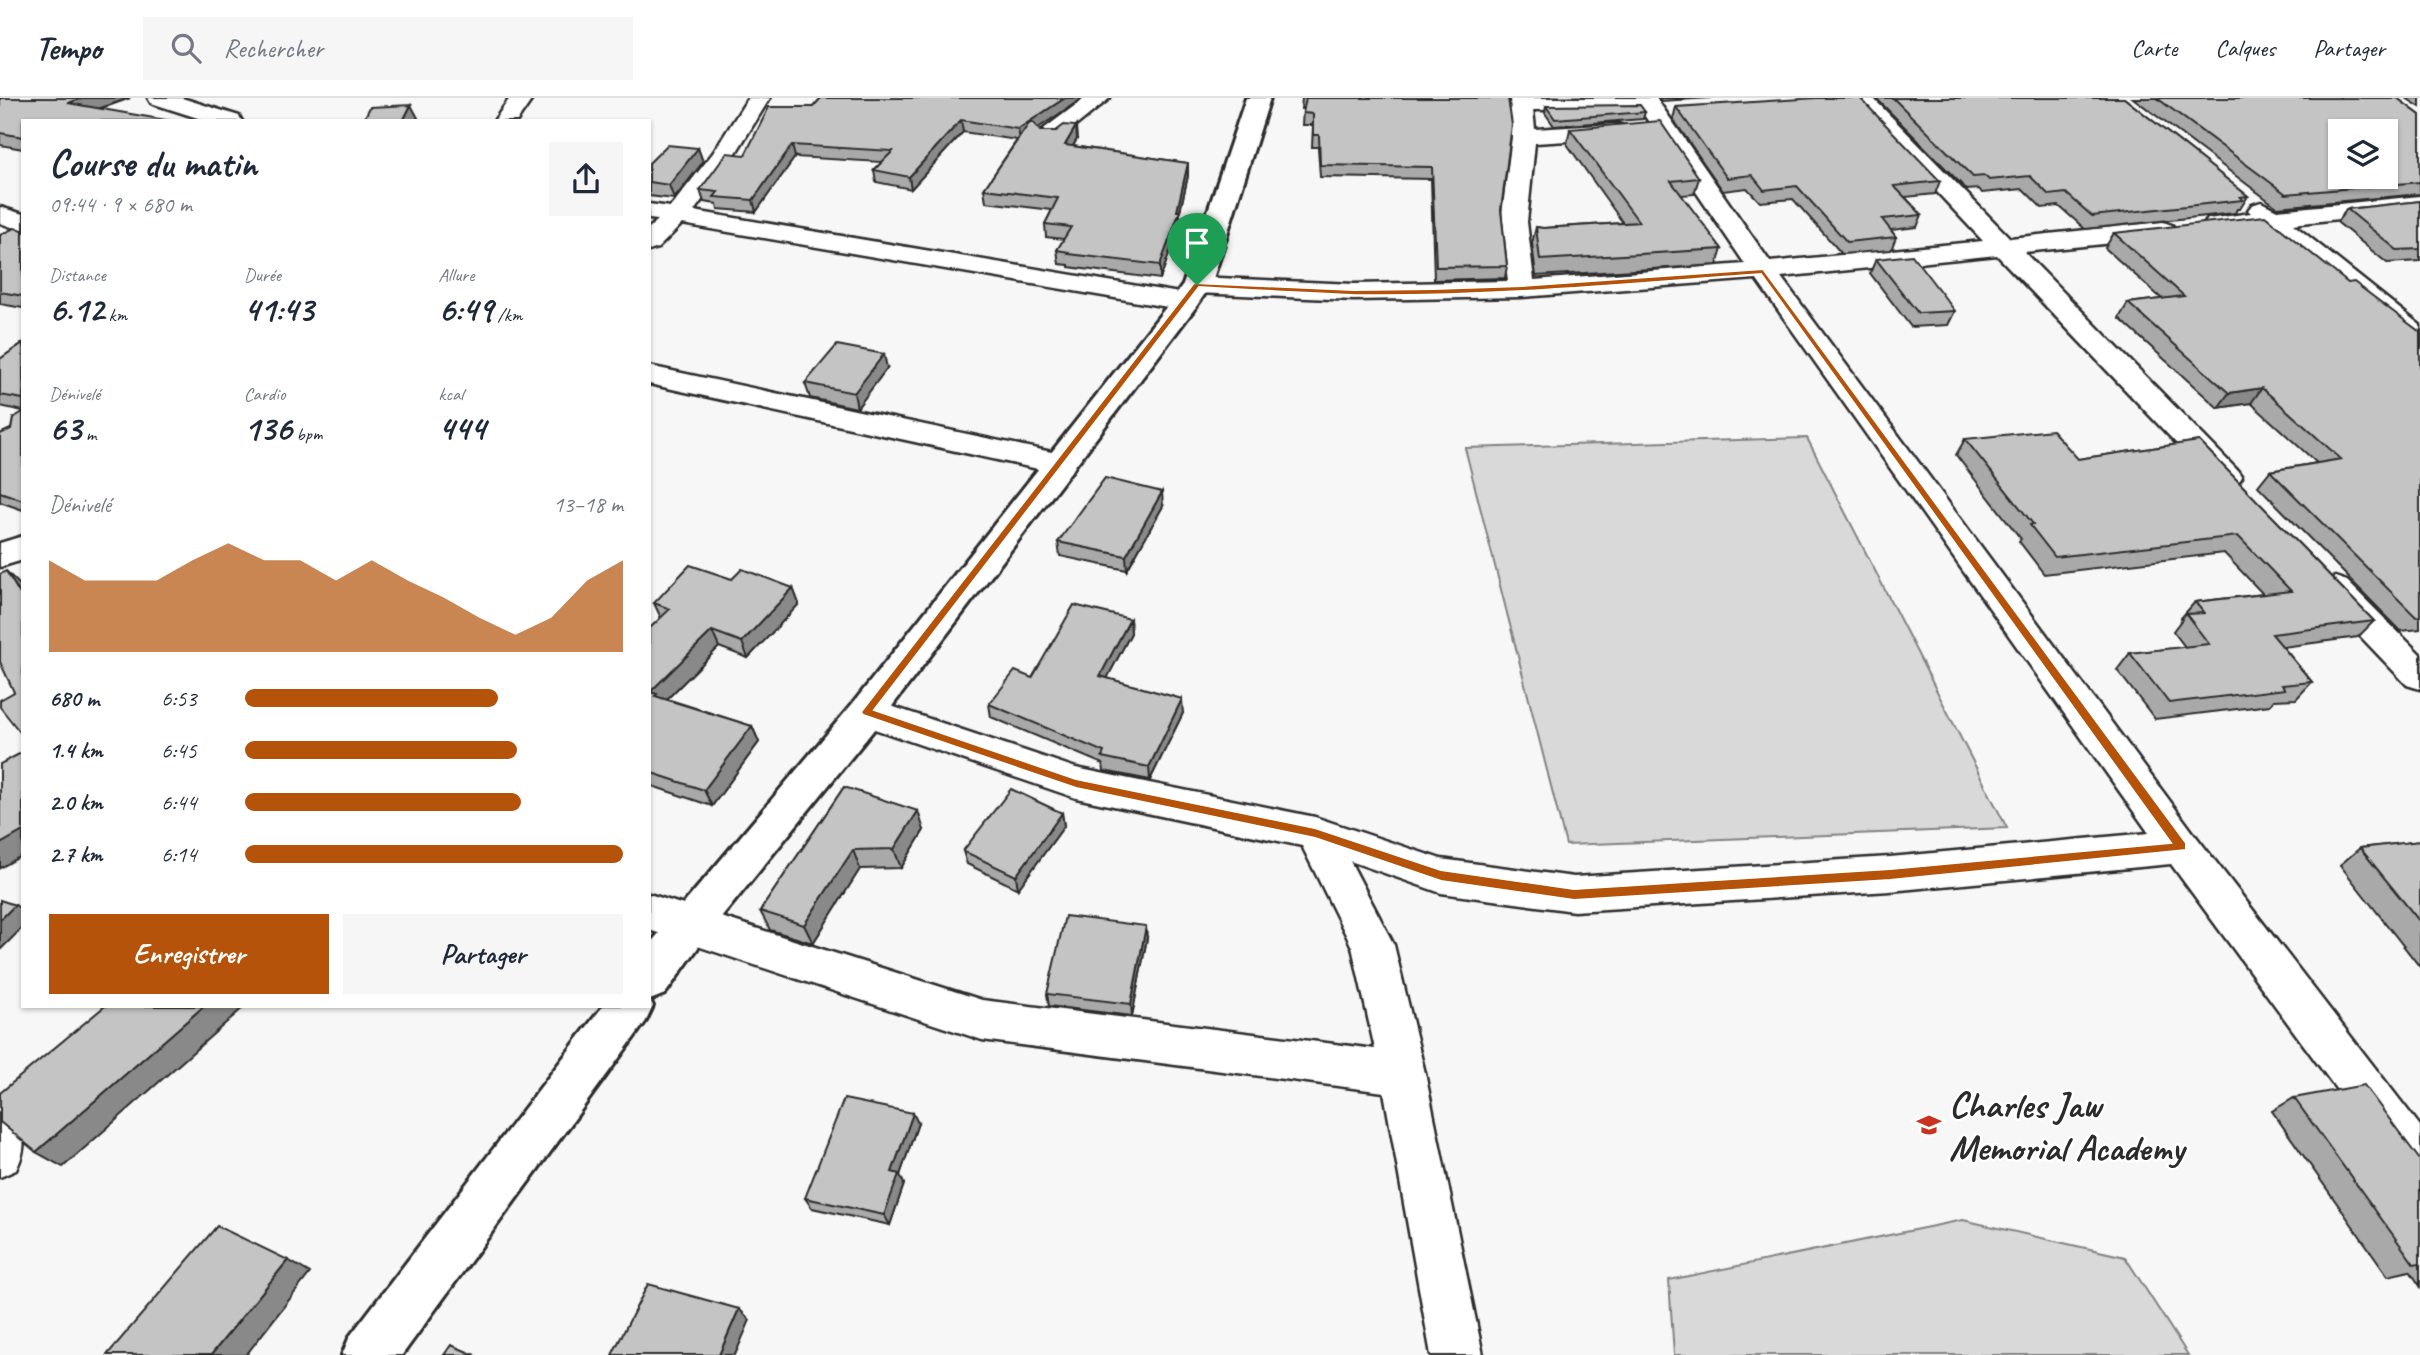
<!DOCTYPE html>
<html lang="fr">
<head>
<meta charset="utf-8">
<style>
	:root { --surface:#fff; --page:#f6f6f7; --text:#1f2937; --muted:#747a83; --line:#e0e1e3; --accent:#b45309 }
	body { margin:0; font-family:Caveat,sans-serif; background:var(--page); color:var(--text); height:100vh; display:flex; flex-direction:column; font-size:26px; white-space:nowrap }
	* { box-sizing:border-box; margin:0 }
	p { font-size:23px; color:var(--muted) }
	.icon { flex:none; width:38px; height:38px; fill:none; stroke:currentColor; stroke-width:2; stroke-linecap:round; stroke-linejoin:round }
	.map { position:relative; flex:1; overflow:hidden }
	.details { position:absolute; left:21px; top:21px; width:630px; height:889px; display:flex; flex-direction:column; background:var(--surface); border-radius:0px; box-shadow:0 2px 5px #0004 }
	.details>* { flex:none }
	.buttons { position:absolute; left:2328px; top:21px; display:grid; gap:14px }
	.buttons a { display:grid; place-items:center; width:70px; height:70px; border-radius:0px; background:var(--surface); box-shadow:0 2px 5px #0004; font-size:35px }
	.pin { position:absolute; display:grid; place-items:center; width:60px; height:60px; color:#fff; margin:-72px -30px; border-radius:50% 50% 50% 0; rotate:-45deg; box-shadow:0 0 7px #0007 }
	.pin .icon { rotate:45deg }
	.round { display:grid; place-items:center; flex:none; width:74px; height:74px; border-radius:0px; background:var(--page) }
	.headline { display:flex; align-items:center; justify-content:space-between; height:119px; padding:0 28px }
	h1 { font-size:38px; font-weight:800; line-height:52px }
	.stats { display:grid; grid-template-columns:repeat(3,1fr); gap:10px; height:119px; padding:7px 28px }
	.stats div { display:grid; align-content:center }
	.stats b { font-size:35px; font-weight:800 }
	.stats small { font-size:19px; font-weight:400 }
	.stats p { font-size:19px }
	.chart { height:196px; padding:14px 28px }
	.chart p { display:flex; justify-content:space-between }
	.chart svg { width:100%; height:126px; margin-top:7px; fill:var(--accent); opacity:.7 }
	.primary-button { display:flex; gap:14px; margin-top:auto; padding:14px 28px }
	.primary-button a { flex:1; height:80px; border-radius:0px; background:var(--accent); color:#fff; font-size:28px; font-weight:800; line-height:80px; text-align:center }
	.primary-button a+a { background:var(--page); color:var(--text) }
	ul { padding:0 28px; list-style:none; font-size:23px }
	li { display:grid; grid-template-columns:112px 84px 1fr; align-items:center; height:52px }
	li i { height:18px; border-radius:9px; background:var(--accent) }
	header { display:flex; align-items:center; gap:42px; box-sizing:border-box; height:98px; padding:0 35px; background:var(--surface); border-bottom:2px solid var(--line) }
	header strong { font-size:33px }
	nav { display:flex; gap:38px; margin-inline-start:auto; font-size:24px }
	.search { width:490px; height:63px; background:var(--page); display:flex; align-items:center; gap:18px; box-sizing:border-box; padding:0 24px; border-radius:0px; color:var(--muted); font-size:26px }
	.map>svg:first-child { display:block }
	.green { fill:#d9d9d9; stroke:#828282; stroke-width:2 }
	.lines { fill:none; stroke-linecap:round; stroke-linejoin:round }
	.street-casing { stroke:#2b2b2b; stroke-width:5 }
	.secondary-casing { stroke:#2b2b2b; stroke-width:6 }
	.street { fill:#fff; fill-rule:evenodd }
	.secondary { fill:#fff; fill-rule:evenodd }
	.wall { fill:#a9a9a9; stroke:#2b2b2b; stroke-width:2 }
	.shaded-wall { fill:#898989; stroke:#2b2b2b; stroke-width:2 }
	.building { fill:#c4c4c4; stroke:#2b2b2b; stroke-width:2; fill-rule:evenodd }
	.route { fill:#b45309; stroke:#fff; stroke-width:2; fill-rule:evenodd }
	.labels { text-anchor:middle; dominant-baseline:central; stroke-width:5; stroke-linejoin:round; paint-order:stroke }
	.near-poi-label { font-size:37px; font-weight:bold; fill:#2b2b2b; stroke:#fff; text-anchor:start }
</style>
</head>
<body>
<header>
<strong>Tempo</strong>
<div class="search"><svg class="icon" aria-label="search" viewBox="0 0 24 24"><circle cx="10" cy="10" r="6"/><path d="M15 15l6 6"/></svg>Rechercher</div>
<nav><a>Carte</a><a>Calques</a><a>Partager</a></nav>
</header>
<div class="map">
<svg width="2420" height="1257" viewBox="0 0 2420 1257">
	<rect width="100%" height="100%" fill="#f7f7f7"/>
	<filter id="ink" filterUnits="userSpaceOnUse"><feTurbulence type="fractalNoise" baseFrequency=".0143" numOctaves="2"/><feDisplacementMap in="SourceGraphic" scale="14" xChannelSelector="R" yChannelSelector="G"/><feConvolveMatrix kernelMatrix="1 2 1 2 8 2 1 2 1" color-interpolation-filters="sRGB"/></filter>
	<g filter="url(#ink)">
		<g class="green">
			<polygon points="1807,340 2007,730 1566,747 1465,350"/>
			<polygon points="1963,1122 2125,1159 2188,1257 1674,1257 1669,1182"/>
		</g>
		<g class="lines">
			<g class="street-casing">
				<g id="street">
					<polygon points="148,0 182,0 239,18 242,23 207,23 151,5"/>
					<polygon points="510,0 533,0 517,23 494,23"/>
					<polygon points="748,0 770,0 734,58 694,113 1185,196 1195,198 1199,204 1195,210 1185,212 682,126 658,150 649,153 649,130 658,122 649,121 649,106 670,109 673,106 713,55"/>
					<polygon points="1085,0 1110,0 1057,43 1041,43 1037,38 1041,33"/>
					<path d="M1510 0H1656L1770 164 1983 143 1849 0H1873L2010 140 2163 124 2172 127 2176 132 2172 137 2163 140 2024 154 2237 372 2242 379 2237 386 2226 389 2215 386 1997 157 1781 179 2195 737 2420 1028V1089L2403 1082 2171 766 1890 793 1574 813 1441 795 1350 763 1394 847 1425 975 1483 1257H1431L1384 994 982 942 649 832V796L982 902 1375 951 1352 849 1302 748 1076 700 854 624 849 614 854 604 867 600 1076 670 1315 719 1441 761 1574 779 1890 759 2149 735 1756 181 1522 199 1354 202 1197 195 1188 193 1184 187 1188 181 1197 179 1354 186 1508 183 1501 124 1512 39ZM1640 11 1745 166 1534 182 1527 124 1535 45 1617 40 1625 38 1629 33 1625 28 1617 26 1535 31 1533 12Z"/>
					<polygon points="2420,98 2420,112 2293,126 2420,227 2420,249 2410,247 2266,129 2217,134 2208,131 2204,126 2208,121 2251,115 2248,112 2252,107 2261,104 2277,112"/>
					<polygon points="0,109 23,116 23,133 0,125"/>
					<polygon points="649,268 1061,356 1072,359 1076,366 1072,373 1061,376 649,286"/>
					<polygon points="23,438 23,462 0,469 0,445"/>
					<polygon points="2335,479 2347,483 2420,556 2420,591 2407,587 2323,499 2318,491 2323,483"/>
					<path d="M0 1015 16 1021C27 1040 25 1053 16 1072L0 1079Z"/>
				</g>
			</g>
			<g class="secondary-casing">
				<polygon id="secondary" points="1246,0 1270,0 1211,187 1195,210 880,624 704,841 665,896 650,902 653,908 646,923 402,1257 342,1257 350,1238 603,908 649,908 649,847 854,604 1175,198 1183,187"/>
			</g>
			<use href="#street" class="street"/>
			<use href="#secondary" class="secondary"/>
		</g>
		<g class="wall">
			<polygon points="0,0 130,0 100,11 23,23 23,51 0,47"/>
			<polygon points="821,0 1038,30 1040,33 1077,41 1073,48 1188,65 1188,78 1180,113 1180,126 1160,181 1069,169 1069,167 1059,166 1057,152 1064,141 1046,139 1045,126 1052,112 986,104 984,91 1017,42 963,34 911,91 876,84 874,72 882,64 795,59 756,114 718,111 717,106 704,104 700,92 745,57 813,9"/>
			<polygon points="1302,0 1508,0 1501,112 1507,168 1505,180 1434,182 1431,81 1320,79 1318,49 1312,49 1313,27 1302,27 1303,11 1301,11"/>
			<polygon points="1658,0 1711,0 1661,3"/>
			<polygon points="1876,0 2124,0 2248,98 2240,111 2237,111 2235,115 2085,131 2059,108 2042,110 2023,91 1982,95 1979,91 1967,92"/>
			<polygon points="2133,0 2397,0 2420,17 2420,96 2277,109"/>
			<polygon points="2406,0 2420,0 2420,9"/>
			<polygon points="1546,8 1645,14 1643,21 1554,28 1545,15"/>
			<polygon points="1676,9 1940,83 1935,96 1905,99 1922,117 1917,129 1891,132 1896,139 1891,152 1842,156 1793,101 1760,104 1747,90 1723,93 1673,21"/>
			<polygon points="1570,31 1699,80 1694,96 1681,97 1722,151 1717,167 1536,178 1532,145 1536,129 1543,130 1623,125 1567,46"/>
			<polygon points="698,50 703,64 674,101 649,98 649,65"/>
			<polygon points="2420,103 2420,163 2387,165 2337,124 2347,111"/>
			<polygon points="23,132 23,210 0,206 0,137"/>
			<polygon points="2114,135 2348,185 2420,234 2420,531 2401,533 2258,388 2270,373 2317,365 2251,305 2218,310 2119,220 2128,205 2162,201 2105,150"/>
			<polygon points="1876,161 1955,213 1948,227 1911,229 1870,175"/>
			<polygon points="23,245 23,313 0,308 0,261"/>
			<polygon points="887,270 857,310 810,300 805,285"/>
			<polygon points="23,314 23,412 0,404 0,336 11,331"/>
			<polygon points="1965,341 2078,361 2199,343 2374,523 2358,539 2283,549 2312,584 2296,601 2274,602 2270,607 2155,621 2117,572 2130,555 2185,549 2173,533 2182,521 2181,520 2195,504 2263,496 2224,455 2044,476 2019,443 2021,441 1956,357"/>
			<polygon points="1163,408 1127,472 1060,458 1058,444"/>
			<polygon points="732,481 793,490 799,506 748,560 719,549 667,601 752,628 759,644 712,708 649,687 649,531 661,520 654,505"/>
			<polygon points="1130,521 1131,535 1107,580 1183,615 1150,682 1104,673 1103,666 991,619 989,606"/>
			<polygon points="844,689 924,732 901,770 860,771 813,845 770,832 760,813"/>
			<polygon points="1062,715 1064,728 1018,791 967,766 963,753"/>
			<polygon points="2420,743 2420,869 2340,767 2360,750"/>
			<polygon points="1147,840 1132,918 1049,908 1047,896"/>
			<polygon points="2294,1000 2420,1062 2420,1188 2410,1173 2388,1178 2272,1013"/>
			<polygon points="918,1025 900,1077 904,1086 890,1127 812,1110 805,1100"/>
		</g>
		<g class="shaded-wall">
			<polygon points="83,0 130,0 77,18 68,5"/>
			<polygon points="1065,0 1083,0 1020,42 1018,31"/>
			<polygon points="411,7 418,20 416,23 403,23"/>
			<polygon points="961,22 963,34 911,91 909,79"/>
			<polygon points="1076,28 1077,41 1066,60 1065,47"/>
			<polygon points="792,47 795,59 756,114 753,102"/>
			<polygon points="698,50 703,64 674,101 669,87"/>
			<polygon points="1188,65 1188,78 1180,113 1180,126 1160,181 1160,167 1177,113"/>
			<polygon points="884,256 887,270 857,310 854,295"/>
			<polygon points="2262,290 2251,305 2218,310 2229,295"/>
			<polygon points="1162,394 1163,408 1127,472 1126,458"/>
			<polygon points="6,473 23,490 23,501"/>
			<polygon points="793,490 799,506 748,560 742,544"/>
			<polygon points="1130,521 1131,535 1101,592 1100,578"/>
			<polygon points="712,533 719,549 662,606 650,594"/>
			<polygon points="1182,601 1183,615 1150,682 1149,669"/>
			<polygon points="752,628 759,644 712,708 704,692"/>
			<polygon points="918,713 924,732 901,770 894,751"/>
			<polygon points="1062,715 1064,728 1018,791 1016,778"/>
			<polygon points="23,733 23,757 0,770 0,746"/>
			<polygon points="853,752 860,771 813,845 804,827"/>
			<polygon points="15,807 23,812 23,829 0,852 0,822"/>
			<polygon points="1146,828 1147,840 1132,918 1131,906"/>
			<polygon points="204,908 245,908 63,1069 36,1054"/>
			<polygon points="913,1015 918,1025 900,1077 904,1086 890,1127 884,1117 892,1074"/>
			<polygon points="288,1162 310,1175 246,1257 211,1257"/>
			<polygon points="739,1211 750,1222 735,1257 719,1257"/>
		</g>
		<g class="building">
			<polygon points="0,0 83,0 68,5 171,23 23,23 23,39 0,35"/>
			<polygon points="821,0 1065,0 1018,31 961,22 909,79 874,72 893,53 792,47 753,102 714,99 718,94 700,92 727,55 745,57 769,9 813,9"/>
			<polygon points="1306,0 1508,0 1512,27 1501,112 1507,168 1436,169 1432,69 1320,67 1319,37 1313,37 1313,16 1303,15"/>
			<polygon points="1817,0 1860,0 1940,83 1894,88 1922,117 1882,121 1896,139 1847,144 1797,88 1764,92 1752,77 1727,80 1676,9"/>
			<polygon points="1893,0 2124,0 2248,98 2240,99 2243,102 2092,118 2066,95 2049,97 2030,78 1989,82 1985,78 1973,79"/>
			<path d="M2157 0H2397L2420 17V84L2286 96ZM2340 33H2385V79H2340Z"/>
			<polygon points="411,7 403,23 363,23 370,9"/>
			<polygon points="1640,7 1645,14 1555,21 1546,8"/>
			<polygon points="1660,23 1699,80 1671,83 1722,151 1540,162 1536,129 1543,130 1639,124 1570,31"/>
			<polygon points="1030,24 1033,24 1040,33 1056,33 1064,27 1076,28 1065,47 1188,65 1177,113 1180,113 1160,167 1068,156 1069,154 1057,152 1071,129 1045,126 1058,100 984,91"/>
			<polygon points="667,47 698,50 669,87 649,84 649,65"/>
			<polygon points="2420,103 2420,151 2397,152 2347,111"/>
			<polygon points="2265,118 2348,185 2354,184 2420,234 2420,518 2416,519 2270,373 2341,361 2262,290 2229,295 2128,205 2184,198 2114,135"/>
			<polygon points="14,130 23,132 23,198 0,194 0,137"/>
			<polygon points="1912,157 1955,213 1918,215 1876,161"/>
			<polygon points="23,245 23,301 0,297 0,261"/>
			<polygon points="837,247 884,256 854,295 805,285"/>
			<polygon points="23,314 23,402 0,394 0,336 11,331 13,320"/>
			<polygon points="2052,332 2078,361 2199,343 2374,523 2272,536 2312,584 2282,587 2285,591 2169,605 2130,555 2209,546 2186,516 2204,515 2195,504 2291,493 2238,438 2055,459 2030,427 2033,426 1965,341"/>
			<polygon points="1105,380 1162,394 1126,458 1058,444"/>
			<polygon points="690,467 732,481 742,471 793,490 742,544 712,533 650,594 657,596 655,598 752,628 704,692 649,674 649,531 670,511 654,505"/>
			<polygon points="6,473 23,501 23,638 0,609 0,602 14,594 0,564 0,476"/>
			<polygon points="1074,507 1130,521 1100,578 1182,601 1149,669 1102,659 1104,654 989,606 1015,573 1032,580"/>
			<polygon points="23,654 23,733 0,746 0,666"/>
			<polygon points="844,689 918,713 894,751 853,752 804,827 760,813"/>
			<polygon points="1011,691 1062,715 1016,778 963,753"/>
			<polygon points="2420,743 2420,824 2360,750"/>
			<polygon points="0,802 15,807 0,822"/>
			<polygon points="1065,818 1146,828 1131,906 1047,896"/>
			<polygon points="105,908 204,908 36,1054 0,1024 0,995"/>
			<polygon points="2364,987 2420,1062 2420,1165 2414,1166 2294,1000"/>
			<polygon points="844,1001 913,1015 892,1074 899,1076 884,1117 805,1100"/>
			<polygon points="217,1128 288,1162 211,1257 107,1257"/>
			<polygon points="648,1186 739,1211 719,1257 612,1257"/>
			<polygon points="451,1247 475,1257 444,1257"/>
		</g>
	</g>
	<path class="route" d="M1763 171 2186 745V752L1890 782 1574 802 1441 783 1315 740 1076 690 863 617 861 614 1194 185 1354 192 1433 191 1522 188ZM1761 176 2171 745 1890 771 1574 791 1441 772 1315 730 1076 681 874 612 1199 189C1250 192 1302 195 1353 197 1489 199 1625 186 1761 176Z"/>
	<defs>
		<g id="school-bare" transform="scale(1.89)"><path d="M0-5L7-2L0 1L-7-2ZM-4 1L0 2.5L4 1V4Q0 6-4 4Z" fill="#c8321e" stroke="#fff" stroke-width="2.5" paint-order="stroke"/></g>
	</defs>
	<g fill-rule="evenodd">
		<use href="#school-bare" x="1929" y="1027"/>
	</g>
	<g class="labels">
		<g class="near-poi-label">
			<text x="1949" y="1006">Charles Jaw<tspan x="1949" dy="43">Memorial Academy</tspan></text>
		</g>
	</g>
</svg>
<div class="buttons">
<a><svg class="icon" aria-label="layers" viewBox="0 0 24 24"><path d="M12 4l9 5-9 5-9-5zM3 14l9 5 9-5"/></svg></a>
</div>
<div class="pin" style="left:1197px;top:187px;background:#1e9e55"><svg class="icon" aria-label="arrive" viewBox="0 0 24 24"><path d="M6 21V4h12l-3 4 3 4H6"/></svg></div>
<section class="details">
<div class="headline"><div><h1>Course du matin</h1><p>09:44 · 9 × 680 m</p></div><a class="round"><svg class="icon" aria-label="share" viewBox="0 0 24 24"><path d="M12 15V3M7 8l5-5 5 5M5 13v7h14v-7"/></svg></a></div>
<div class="stats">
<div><p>Distance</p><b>6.12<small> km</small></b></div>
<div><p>Durée</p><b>41:43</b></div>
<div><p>Allure</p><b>6:49<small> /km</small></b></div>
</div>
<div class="stats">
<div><p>Dénivelé</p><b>63<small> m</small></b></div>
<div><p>Cardio</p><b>136<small> bpm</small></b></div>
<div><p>kcal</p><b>444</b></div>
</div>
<div class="chart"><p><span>Dénivelé</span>13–18 m</p>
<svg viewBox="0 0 160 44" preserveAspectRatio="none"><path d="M0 44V12L10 19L20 19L30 19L40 12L50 6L60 12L70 12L80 19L90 12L100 19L110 25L120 32L130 38L140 32L150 19L160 12V44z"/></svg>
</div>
<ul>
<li><b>680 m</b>6:53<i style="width:67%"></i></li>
<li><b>1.4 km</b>6:45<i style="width:72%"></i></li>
<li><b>2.0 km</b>6:44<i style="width:73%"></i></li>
<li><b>2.7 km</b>6:14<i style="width:100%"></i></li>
</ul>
<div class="primary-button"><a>Enregistrer</a><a>Partager</a></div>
</section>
</div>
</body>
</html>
